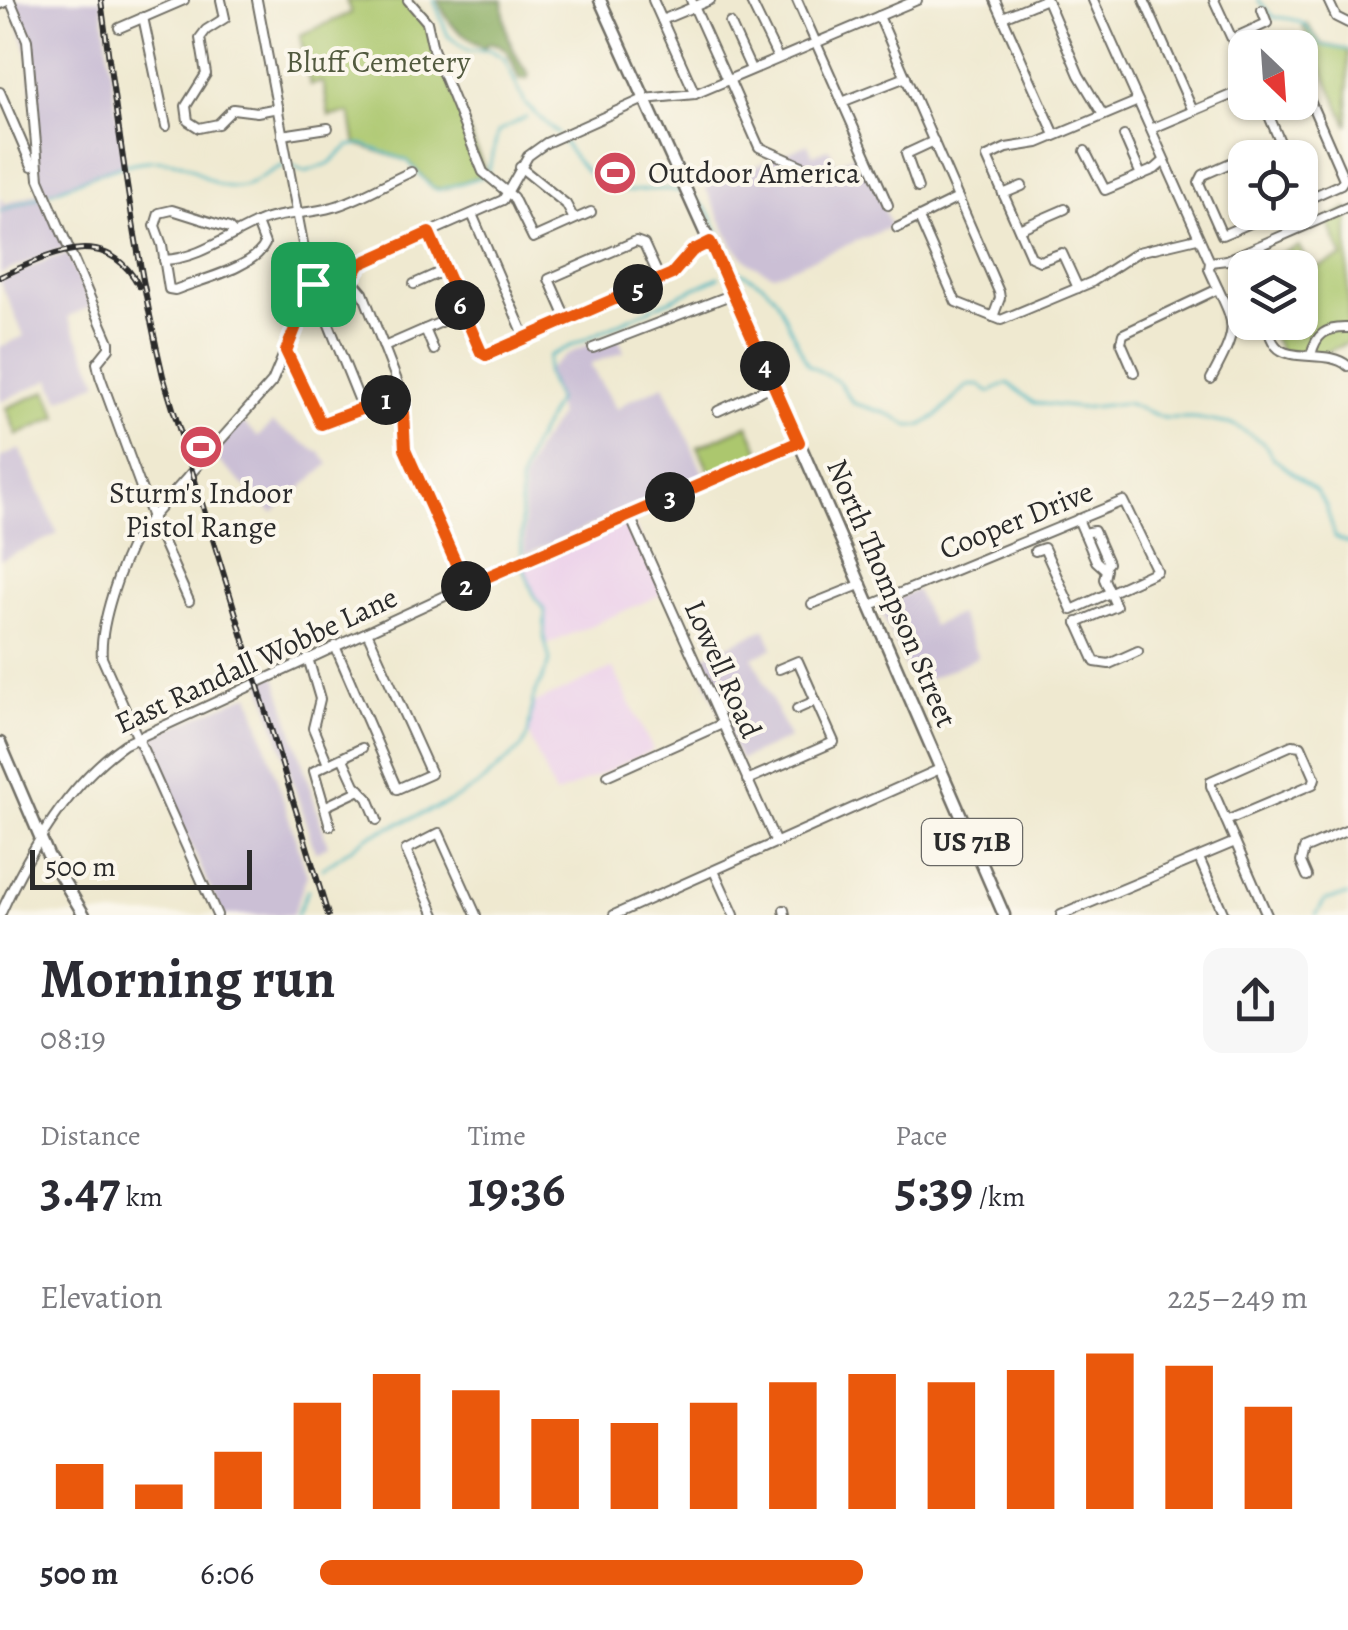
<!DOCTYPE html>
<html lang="en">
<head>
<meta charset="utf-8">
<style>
	:root { --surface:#fff; --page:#f7f7f7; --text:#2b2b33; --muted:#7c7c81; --accent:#ea580c }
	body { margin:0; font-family:Alegreya,serif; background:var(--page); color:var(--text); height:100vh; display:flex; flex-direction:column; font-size:38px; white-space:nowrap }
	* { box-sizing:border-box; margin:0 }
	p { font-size:32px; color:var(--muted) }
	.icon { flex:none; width:55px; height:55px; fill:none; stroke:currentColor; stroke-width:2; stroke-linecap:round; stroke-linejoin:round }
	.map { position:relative; height:915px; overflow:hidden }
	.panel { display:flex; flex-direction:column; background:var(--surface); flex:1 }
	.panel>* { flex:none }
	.needle { width:65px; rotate:155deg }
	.controls { position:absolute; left:1228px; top:30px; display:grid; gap:20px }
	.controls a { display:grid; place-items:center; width:90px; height:90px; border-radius:20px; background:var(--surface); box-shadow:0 2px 8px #0004; font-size:50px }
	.scale { position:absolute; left:30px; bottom:25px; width:222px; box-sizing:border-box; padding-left:10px; border:5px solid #2b2b2b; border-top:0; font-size:28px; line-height:35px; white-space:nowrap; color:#2b2b2b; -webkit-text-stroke:8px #fbf7ec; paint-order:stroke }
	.pin { position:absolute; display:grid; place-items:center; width:85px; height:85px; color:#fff; margin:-42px; border-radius:20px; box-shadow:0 5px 15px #0006 }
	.km { position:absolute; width:50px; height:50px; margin:-25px; border-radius:50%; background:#222; color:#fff; font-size:28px; line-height:50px; text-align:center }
	.round { display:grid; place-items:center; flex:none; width:105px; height:105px; border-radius:20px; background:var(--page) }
	.overview { display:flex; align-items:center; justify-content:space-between; height:170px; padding:0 40px }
	h1 { font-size:55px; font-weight:700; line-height:75px }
	.stats { display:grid; grid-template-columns:repeat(3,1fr); gap:15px; height:170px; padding:10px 40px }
	.stats div { display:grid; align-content:center }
	.stats b { font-size:50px; font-weight:700 }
	.stats small { font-size:28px; font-weight:400 }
	.stats p { font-size:28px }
	.chart { height:280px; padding:20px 40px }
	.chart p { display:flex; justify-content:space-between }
	.chart svg { width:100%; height:180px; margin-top:10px; stroke:var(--accent); stroke-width:6 }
	ul { padding:0 40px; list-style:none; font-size:32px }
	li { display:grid; grid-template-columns:160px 120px 1fr; align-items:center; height:75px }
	li i { height:25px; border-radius:12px; background:var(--accent) }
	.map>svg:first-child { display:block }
	.built { fill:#ecd1ea }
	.industrial { fill:#cbbfd5 }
	.green { fill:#acc76e; stroke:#6c794c; stroke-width:2.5 }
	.forest { fill:#89ac61; stroke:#5a6c46; stroke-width:2.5 }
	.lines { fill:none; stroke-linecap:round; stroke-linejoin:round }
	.stream { stroke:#46b5c0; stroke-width:2.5 }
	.minor-casing { stroke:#706e65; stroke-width:12 }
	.major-casing { stroke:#706e65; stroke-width:15 }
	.minor { stroke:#fff; stroke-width:8 }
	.major { stroke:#fff; stroke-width:10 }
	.rail-casing { stroke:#2b2b2b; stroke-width:6 }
	.rail { stroke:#fbf7ec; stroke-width:2.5; stroke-dasharray:8; stroke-linecap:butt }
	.route-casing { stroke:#fff; stroke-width:20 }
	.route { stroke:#ea580c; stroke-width:12 }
	.labels { text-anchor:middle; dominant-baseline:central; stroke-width:8; stroke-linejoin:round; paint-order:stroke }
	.shield { fill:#fbf7ec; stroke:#696865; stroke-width:2.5 }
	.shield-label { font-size:28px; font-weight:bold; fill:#2b2b2b }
	.park-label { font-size:30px; fill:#525a3f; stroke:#fbf7ec }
	.poi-label { font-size:30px; fill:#2b2b2b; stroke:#fbf7ec; text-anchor:start }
	.street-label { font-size:30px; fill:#2b2b2b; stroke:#fbf7ec }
</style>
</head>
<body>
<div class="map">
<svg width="1348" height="915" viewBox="0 0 1348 915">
	<rect width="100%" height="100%" fill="#fbf7ec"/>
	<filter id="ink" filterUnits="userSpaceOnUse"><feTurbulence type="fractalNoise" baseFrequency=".01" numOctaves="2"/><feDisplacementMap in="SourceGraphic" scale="20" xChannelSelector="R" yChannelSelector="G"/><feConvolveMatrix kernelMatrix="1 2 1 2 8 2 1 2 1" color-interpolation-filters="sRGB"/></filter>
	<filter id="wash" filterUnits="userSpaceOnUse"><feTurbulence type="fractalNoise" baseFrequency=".0048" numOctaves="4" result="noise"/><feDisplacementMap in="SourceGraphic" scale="40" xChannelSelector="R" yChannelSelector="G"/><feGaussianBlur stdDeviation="2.25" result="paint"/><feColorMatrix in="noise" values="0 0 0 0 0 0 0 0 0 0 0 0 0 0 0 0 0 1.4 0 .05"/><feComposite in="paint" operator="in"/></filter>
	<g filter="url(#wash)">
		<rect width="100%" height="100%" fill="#efe9d0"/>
		<g class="built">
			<polygon points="629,514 665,593 546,645 545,610 532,592 522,561"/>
			<polygon points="613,668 653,750 555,795 528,733 531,705"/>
		</g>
		<g class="industrial">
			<polygon points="10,0 101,0 124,166 45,194 39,179 29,57"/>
			<polygon points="808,144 813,155 829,148 836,163 861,152 891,227 773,275 750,263 733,245 705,187"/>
			<polygon points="40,192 67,246 0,274 0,196 4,204"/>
			<polygon points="68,254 91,306 68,317 99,382 60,400 50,379 0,402 0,347 24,336 0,281 51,258"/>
			<polygon points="617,333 624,352 592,363 591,367 617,410 628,401 664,385 705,477 525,555 523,482 534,453 559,415 547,370 570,353"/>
			<polygon points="239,419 258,437 272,423 320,453 329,464 273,513 209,452"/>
			<polygon points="20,449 58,534 0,560 0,458"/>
			<polygon points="916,590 932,626 959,614 978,657 913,686 879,606"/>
			<polygon points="765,629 773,648 753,657 789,738 740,760 697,659"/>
			<polygon points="275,673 328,846 315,852 261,681"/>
			<polygon points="250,694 307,875 293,915 222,915 147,746 150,737"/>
		</g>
		<g class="green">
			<polygon points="346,0 408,0 422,13 486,174 444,189 433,188 408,161 356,144 350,113 329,116 323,82 310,85 300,35 351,13"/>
			<polygon points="1307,24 1321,44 1348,50 1348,126 1303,27"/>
			<polygon points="1348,209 1348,343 1317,356 1281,351 1266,323 1300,322 1300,268 1248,268 1299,246 1310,270 1343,257 1326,218"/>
			<polygon points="47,391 58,417 17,435 6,408"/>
			<polygon points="748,425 762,455 712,477 698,447"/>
		</g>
		<path class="forest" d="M438 0H503C503 24 512 56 529 74L527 79 519 78C511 62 510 43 489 43L484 48C460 31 451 31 438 0Z"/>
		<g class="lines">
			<g class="stream">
				<polyline points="434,0 448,36 468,50 490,50 504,58 526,105 558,134"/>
				<path d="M1258 0 1273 17C1304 19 1303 22 1321 45L1348 50"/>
				<path d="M562 140C578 165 600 193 632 191 649 190 666 187 682 192"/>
				<polyline points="291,165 305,172 328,164 349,146 361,144 408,161 429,185 438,190 484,176"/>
				<polyline points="488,172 498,132 526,117"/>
				<path d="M50 192C89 178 137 152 179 163 197 167 210 188 235 187 253 187 268 170 285 165"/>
				<polyline points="694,197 709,212 735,269 763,284 776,298 808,365 839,382 853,403 886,413 910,426 922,425 937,416 967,386 980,385 990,392 1008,383 1034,403 1081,408 1126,403 1164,418 1195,418 1234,425 1265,444 1273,458 1315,490 1326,506 1335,537 1348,543"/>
				<polyline points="0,211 41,196"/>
				<polyline points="522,557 520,484 528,455 557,400 546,373 549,356 719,277"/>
				<polyline points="322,869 367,837 450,802 480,784 522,747 528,734 533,699 550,661 544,637 545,610 535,598 522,563"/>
				<polyline points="297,915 308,890"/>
				<polyline points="1316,915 1325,900 1348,895"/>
			</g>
		</g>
	</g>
	<g filter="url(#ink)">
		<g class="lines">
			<g class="minor-casing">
				<g id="minor">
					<polyline points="10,0 27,40 39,179 109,342 109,348 97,363 100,376 151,515 189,601"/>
					<polyline points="221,0 225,18 206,30 200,38 206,74 186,106 188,121 199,128 218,124 233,109 257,112 278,108"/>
					<polyline points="257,0 309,275 363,409"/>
					<polyline points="408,0 427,22 433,49 483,172 513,197 533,238 591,212"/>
					<polyline points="653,0 695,94"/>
					<polyline points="691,0 727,80"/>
					<polyline points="750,0 778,58"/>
					<polyline points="797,0 888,205"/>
					<polyline points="995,0 1055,135"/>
					<polyline points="1047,0 1079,75 1103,115"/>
					<path d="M1093 0 1210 262 1209 269C1235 328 1242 321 1211 379"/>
					<polyline points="1144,0 1193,111"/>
					<polyline points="1214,0 1245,67"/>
					<polyline points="1328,0 1336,17 1348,23"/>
					<polyline points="879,16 999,292 1000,298 993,317"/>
					<polyline points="143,17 166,126"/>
					<polyline points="1003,17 1044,0"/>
					<polyline points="662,20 710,0"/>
					<polyline points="730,23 751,69"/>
					<polyline points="119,28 184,0"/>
					<polyline points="1232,39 1267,23 1262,10"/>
					<polyline points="1300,78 1344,179 1341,184 1310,198 1305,196 1300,186"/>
					<polyline points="729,79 759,147 822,175"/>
					<polyline points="0,92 32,166"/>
					<polyline points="842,102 906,77"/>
					<polyline points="1263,102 1287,158"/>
					<polyline points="1151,129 1245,89"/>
					<polyline points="282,135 328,128"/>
					<polyline points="1124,136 1141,175"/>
					<polyline points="1085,151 1105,190 1155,169 1164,161"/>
					<polyline points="520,167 566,204 574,219"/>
					<polyline points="1245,172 1240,163 1235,161 1203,175 1199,183 1222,235 1260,219 1262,212"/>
					<polyline points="918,188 906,154 934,141"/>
					<polyline points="1003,194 1022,186"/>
					<polyline points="472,214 525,337"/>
					<polyline points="919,218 956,302 1001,320 1092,282 1138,252 1197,238"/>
					<polyline points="897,228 958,198"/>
					<polyline points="1019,229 1065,209"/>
					<polyline points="429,233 481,352 486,355 672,273 692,251 711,242"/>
					<path d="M235 234 229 228 172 210 159 213 155 226 162 245 169 289 175 290C199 280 254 268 265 244L257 223"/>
					<path d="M164 260C202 258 230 233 264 220 287 212 310 214 333 207 357 201 387 182 411 172"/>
					<polyline points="1227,260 1235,261 1245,275"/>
					<polyline points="1210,262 1227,260 1348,207"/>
					<polyline points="351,279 360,263 503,200 528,156 546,143 644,99 695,94 917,0"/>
					<polyline points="351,279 363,293 399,386 405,449 466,587"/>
					<polyline points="313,284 351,279"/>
					<polyline points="414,284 445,270"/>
					<polyline points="1078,288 1062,253 1040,261 1031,257 987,157 1006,148 1038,143 1138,101"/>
					<polyline points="567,320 549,279 636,241 644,244 660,279"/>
					<path d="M1266 322C1268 330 1271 341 1276 346 1290 363 1329 349 1348 366"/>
					<polyline points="425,329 434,350"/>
					<polyline points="384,347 464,312"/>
					<polyline points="593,348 733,294"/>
					<polyline points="286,351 321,424 402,393"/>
					<path d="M1311 355C1316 334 1326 327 1348 328"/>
					<polyline points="1134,372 1121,342 1123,334 1218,289"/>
					<polyline points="718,411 774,385"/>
					<polyline points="629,514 776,843"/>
					<polyline points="1084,533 1094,531 1108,563 1104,567"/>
					<polyline points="812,604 862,584"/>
					<polyline points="871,605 1123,501 1157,571 1072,610 1044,548 1035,551"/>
					<polyline points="1077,622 1095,662 1109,664 1138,651"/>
					<polyline points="1077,623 1116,606 1104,579 1106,570 1096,561 1078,519"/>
					<polyline points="335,646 397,789 431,774 367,632"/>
					<polyline points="308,658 320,699 313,728 328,764"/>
					<polyline points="797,709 815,701"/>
					<polyline points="343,759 355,785 368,798 377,820"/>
					<polyline points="608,775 722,724"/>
					<polyline points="747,780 834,742 798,661 779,669"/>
					<polyline points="324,807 360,790"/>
					<polyline points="1226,821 1313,784 1315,778 1301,746 1292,745 1211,781 1211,786 1267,915"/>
					<polyline points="330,826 314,771 362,748"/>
					<polyline points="1199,858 1224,915"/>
					<polyline points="714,871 734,915"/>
					<polyline points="1307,876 1301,862 1304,849 1348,830"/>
					<polyline points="784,910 785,915"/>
					<path d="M0 915C28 853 68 783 125 744L501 570 799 442"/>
					<path d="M217 915 102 658C99 624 121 564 137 534L272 382 313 284"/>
					<polyline points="435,915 406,850 439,833 476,915"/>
					<polyline points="614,915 940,769"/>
					<polyline points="1061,915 1235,842"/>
				</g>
			</g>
			<g class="major-casing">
				<g id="major">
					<polyline points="600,0 774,385 1004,915"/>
					<polyline points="0,3 7,0"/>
					<polyline points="0,743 48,855 84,915"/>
				</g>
			</g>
			<use href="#minor" class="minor"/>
			<use href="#major" class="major"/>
			<g class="rail-casing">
				<g id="rail">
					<path d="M101 0C118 126 134 252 163 376L328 915"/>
					<path d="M0 277C49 255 105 223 139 286"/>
				</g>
			</g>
			<use href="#rail" class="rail"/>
		</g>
	</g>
	<g class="lines" filter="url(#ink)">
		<g class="route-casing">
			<polygon id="route" points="429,233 481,352 486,355 672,274 692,251 710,242 799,442 466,586 405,449 402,394 321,424 286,351 313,284 351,279 360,264"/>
		</g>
		<use href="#route" class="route"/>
	</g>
	<defs>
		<g id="stadium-disc" transform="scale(2.25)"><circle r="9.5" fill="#d1495b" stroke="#fbf7ec"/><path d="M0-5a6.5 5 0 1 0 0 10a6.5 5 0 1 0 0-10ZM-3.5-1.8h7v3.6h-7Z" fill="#fff"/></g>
	</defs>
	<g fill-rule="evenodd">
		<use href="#stadium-disc" x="615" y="173"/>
		<use href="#stadium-disc" x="201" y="447"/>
	</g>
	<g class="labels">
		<rect class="shield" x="922" y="819" width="100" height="46" rx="8"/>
		<g class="shield-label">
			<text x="972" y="842">US 71B</text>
		</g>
		<g class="park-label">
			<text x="378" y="62">Bluff Cemetery</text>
		</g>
		<g class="poi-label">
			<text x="648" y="173">Outdoor America</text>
			<text x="201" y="493" text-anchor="middle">Sturm's Indoor<tspan x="201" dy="34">Pistol Range</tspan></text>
		</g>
		<g class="street-label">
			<text transform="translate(1016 520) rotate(-22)">Cooper Drive</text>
			<text transform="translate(892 593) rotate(67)">North Thompson Street</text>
			<text transform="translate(256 660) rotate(-25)">East Randall Wobbe Lane</text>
			<text transform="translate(723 669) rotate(66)">Lowell Road</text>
		</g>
	</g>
</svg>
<div class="controls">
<a><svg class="needle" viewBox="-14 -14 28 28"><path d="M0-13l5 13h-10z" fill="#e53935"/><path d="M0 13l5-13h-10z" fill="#7c7c81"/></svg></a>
<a><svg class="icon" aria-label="locate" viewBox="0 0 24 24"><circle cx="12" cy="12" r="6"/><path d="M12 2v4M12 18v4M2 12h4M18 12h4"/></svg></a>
<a><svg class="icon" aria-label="layers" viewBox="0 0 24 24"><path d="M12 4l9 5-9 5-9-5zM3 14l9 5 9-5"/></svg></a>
</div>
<div class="scale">500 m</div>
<div class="pin" style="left:313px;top:284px;background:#1e9e55"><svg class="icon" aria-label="arrive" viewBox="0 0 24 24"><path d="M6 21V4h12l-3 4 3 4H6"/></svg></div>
<b class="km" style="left:386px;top:400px">1</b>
<b class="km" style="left:466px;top:586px">2</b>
<b class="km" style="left:670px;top:497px">3</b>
<b class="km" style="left:765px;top:366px">4</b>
<b class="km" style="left:638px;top:289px">5</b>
<b class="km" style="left:460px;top:305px">6</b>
</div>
<section class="panel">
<div class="overview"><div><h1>Morning run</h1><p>08:19</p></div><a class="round"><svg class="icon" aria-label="share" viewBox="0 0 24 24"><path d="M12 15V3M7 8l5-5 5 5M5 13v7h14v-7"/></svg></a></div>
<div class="stats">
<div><p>Distance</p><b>3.47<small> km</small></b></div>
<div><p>Time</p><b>19:36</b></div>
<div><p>Pace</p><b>5:39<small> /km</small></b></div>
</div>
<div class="chart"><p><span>Elevation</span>225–249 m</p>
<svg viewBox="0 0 160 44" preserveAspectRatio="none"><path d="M5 44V33M15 44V38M25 44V30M35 44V18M45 44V11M55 44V15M65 44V22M75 44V23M85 44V18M95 44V13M105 44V11M115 44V13M125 44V10M135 44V6M145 44V9M155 44V19"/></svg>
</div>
<ul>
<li><b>500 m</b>6:06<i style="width:55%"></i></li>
</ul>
</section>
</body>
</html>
